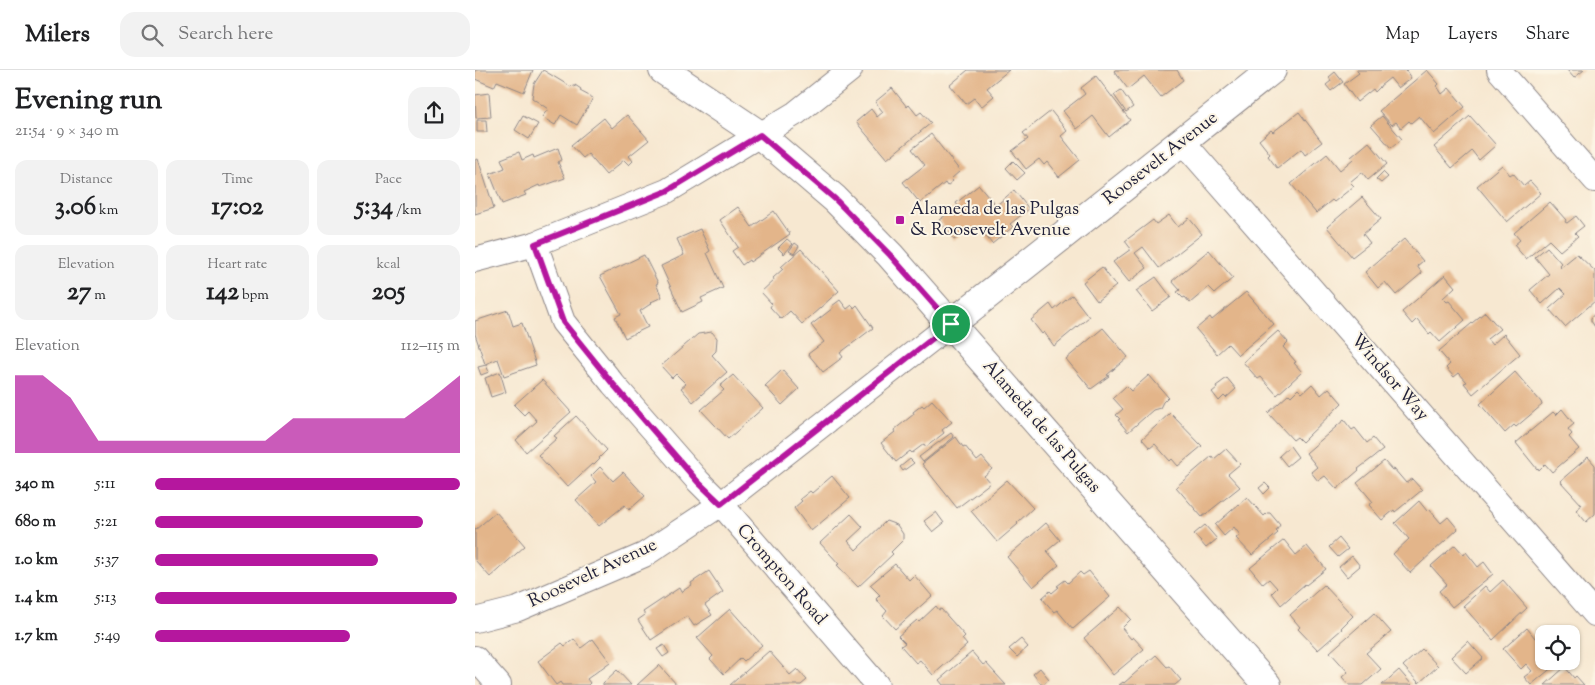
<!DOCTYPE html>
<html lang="en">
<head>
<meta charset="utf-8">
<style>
	:root { --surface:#fff; --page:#f2f2f2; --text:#202124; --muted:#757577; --line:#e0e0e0; --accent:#b5179e }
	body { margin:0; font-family:"Sorts Mill Goudy",serif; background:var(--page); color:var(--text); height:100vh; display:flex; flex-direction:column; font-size:19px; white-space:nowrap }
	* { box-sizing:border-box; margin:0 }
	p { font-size:16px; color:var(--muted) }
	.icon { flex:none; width:28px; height:28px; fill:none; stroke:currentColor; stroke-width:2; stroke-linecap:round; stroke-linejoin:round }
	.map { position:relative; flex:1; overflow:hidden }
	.drawer { display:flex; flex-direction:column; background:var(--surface); width:475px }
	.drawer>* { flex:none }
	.tools { position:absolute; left:1060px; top:555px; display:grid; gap:10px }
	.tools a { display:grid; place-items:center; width:45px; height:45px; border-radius:10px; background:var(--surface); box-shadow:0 1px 4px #0004; font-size:25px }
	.pin { position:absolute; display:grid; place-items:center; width:42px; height:42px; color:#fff; margin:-21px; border:2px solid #fff; border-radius:50%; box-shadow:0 1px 5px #0007 }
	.round { display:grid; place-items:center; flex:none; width:52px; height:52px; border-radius:15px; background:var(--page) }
	.head { display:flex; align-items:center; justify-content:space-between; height:85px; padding:0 15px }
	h1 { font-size:28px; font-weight:700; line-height:38px }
	.metrics { display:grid; grid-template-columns:repeat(3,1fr); gap:8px; height:85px; padding:5px 15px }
	.metrics div { display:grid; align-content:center; border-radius:12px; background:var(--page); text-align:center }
	.metrics b { font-size:25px; font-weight:700 }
	.metrics small { font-size:14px; font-weight:400 }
	.metrics p { font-size:14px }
	.chart { height:140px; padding:10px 15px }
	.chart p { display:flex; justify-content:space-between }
	.chart svg { width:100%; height:90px; margin-top:5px; fill:var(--accent); opacity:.7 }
	ul { padding:0 15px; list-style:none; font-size:16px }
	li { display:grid; grid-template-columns:80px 60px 1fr; align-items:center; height:38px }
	li i { height:12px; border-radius:6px; background:var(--accent) }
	header { display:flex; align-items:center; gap:30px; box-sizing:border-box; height:70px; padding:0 25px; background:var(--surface); border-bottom:1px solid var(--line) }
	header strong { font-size:24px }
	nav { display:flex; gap:28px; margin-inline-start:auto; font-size:18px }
	.search { width:350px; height:45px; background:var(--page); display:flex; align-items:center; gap:12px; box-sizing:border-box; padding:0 18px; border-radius:15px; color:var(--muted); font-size:19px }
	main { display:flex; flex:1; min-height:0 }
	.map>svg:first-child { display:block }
	.building { fill:#e3b58a }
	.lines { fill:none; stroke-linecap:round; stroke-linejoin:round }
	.street-casing { stroke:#8c8586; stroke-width:26 }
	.secondary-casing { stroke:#8c8586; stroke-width:30 }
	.street { stroke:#fff; stroke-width:24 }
	.secondary { stroke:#fff; stroke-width:28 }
	.route-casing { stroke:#fff; stroke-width:10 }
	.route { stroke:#b5179e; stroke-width:6 }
	.poi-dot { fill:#b5179e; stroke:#fcf5e5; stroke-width:2 }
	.labels { text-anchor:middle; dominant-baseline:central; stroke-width:4; stroke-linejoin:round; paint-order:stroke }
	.street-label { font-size:18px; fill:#22223b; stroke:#fcf5e5 }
	.poi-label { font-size:18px; fill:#22223b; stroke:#fcf5e5; text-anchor:start }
</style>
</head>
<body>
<header>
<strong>Milers</strong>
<div class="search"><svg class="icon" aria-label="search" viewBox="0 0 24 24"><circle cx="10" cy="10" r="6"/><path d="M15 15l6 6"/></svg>Search here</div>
<nav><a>Map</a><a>Layers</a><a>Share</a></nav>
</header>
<main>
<section class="drawer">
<div class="head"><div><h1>Evening run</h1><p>21:54 · 9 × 340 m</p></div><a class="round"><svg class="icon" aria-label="share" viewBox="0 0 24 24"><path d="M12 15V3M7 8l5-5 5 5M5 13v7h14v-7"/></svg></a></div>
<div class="metrics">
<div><p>Distance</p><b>3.06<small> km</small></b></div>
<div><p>Time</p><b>17:02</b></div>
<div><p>Pace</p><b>5:34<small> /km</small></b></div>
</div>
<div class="metrics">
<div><p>Elevation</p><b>27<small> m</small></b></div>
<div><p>Heart rate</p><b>142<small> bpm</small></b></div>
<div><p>kcal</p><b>205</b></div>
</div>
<div class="chart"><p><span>Elevation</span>112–115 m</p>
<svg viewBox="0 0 160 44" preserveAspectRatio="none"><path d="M0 44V6L10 6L20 17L30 38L40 38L50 38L60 38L70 38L80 38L90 38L100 27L110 27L120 27L130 27L140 27L150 17L160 6V44z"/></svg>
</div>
<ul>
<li><b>340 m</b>5:11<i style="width:100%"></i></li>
<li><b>680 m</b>5:21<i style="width:88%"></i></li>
<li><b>1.0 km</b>5:37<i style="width:73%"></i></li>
<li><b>1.4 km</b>5:13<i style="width:99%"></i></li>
<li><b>1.7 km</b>5:49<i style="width:64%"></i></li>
</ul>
</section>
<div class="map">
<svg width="1120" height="615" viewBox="0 0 1120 615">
	<rect width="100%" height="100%" fill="#fcf5e5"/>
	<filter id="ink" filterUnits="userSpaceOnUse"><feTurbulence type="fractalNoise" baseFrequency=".02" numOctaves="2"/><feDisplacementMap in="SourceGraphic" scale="10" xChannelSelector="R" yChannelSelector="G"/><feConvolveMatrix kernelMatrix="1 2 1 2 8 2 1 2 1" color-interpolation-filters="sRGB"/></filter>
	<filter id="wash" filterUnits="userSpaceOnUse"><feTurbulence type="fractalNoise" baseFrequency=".0096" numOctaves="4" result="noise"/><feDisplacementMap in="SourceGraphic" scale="20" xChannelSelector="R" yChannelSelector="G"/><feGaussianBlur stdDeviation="1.12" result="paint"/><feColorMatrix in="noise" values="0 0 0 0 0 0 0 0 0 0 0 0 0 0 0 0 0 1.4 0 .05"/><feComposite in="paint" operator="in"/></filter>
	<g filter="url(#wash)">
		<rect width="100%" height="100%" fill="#f7e8d1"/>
		<g id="blocks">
			<g class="building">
				<polygon points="0,0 58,0 49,22 22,11 19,17 0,9"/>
				<polygon points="68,0 96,17 97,15 100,17 100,15 106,19 105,21 118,28 102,55 86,45 80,55 67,47 73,39 57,28 59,14"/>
				<polygon points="493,0 534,0 512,18 519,26 506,37 499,28 491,34 475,15"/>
				<polygon points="640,0 702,0 708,10 686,27 669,6 653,19 639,1"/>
				<polygon points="881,0 933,0 931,1 936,8 923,18 915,8 905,16 905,17 900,22 898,19 882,32 869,14 884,3"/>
				<polygon points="952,0 964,14 962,16 967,24 974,18 990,37 959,64 944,46 936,53 934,51 926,58 921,52 917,55 904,41"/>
				<polygon points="1092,0 1109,0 1099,8"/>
				<polygon points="860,2 868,12 856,21 851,15 856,11 854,7"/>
				<polygon points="621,6 655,50 634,67 618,46 602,59 588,41 610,24 606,18"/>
				<polygon points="417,18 432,37 434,35 442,45 446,42 456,53 412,89 381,52 396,39 402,47 408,42 400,32"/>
				<polygon points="646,20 658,37 651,42 639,25"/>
				<polygon points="14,23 16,47 1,48 0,25"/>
				<polygon points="576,41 592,61 586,66 605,90 584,107 572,92 569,95 564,89 551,99 537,81 553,69 548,63"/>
				<polygon points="824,42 847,72 830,85 826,79 802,98 793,86 795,84 784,70 796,60 798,62"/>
				<polygon points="152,45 174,70 154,86 158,91 154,95 149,90 131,105 113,84 108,88 96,75 129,48 137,58"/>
				<polygon points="48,46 63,54 54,69 40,60"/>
				<polygon points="907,46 927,69 916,78 896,55"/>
				<polygon points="995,46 1021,75 1004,90 997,81 977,98 959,77"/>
				<polygon points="2,50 11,50 12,62 2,62"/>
				<polygon points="456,64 485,101 476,109 478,111 472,116 470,113 445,133 428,112 450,95 437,79"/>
				<polygon points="894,72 912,94 893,110 887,102 875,112 879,116 859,132 857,130 841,143 816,114 852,84 865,100 878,89 876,87"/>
				<polygon points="83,78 87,90 83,92 90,108 65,117 64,115 49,122 51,125 27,134 15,104 30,98 26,89 44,82 47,90 58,85 59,88"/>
				<polygon points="3,89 19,138 0,144 0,90"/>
				<polygon points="538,91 550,103 542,110 531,98"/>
				<polygon points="1027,95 1035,105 1038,103 1049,116 1055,111 1066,123 1032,152 1002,116"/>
				<polygon points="908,102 913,107 906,113 901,109"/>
				<polygon points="504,115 523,138 525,136 523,134 539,120 554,139 535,154 538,157 517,174 506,160 500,164 495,157 479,170 464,150 483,136 481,133"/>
				<polygon points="887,127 906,149 888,164 895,173 877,187 852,157"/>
				<polygon points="1075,132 1091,150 1090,152 1092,153 1101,146 1109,156 1100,163 1103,166 1085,181 1074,170 1051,189 1039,175 1045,170 1039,163"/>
				<polygon points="263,137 277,157 299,141 315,164 275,192 274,190 267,195 257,181 263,177 245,150"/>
				<polygon points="694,145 703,157 714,148 727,164 684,198 668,177 660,183 672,198 654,212 638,192 656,179 650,171 678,150 681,154"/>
				<polygon points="225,159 235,181 232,183 248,218 226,228 228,232 207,242 186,196 209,185 202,169"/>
				<polygon points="312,169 318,174 309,184 303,178"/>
				<polygon points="929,169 948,191 942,196 947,203 921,225 910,212 903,218 890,202"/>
				<polygon points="320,173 324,176 319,184 314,181"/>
				<polygon points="1072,177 1086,193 1084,195 1086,197 1102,184 1120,201 1120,231 1090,257 1074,239 1091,224 1085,218 1067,234 1055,220 1074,204 1060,187"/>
				<polygon points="326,179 364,221 327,254 315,241 306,249 295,237 297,234 286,222 299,210 298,208 308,199 306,197"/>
				<polygon points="734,180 758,208 740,223 734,217 715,233 710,227 708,228 702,222 705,220 697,211"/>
				<polygon points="169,185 183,213 181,214 187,227 176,232 177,233 165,241 173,257 150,268 140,247 146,244 125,206"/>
				<polygon points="627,197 641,216 622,231 608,212"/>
				<polygon points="970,205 980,217 968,228 972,232 974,231 990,250 965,272 956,262 954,264 942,249 937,254 927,242"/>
				<polygon points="681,207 696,227 677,241 661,221"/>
				<polygon points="771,222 799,254 763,285 753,274 742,284 721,259 735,247 737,250"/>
				<polygon points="597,225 614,247 579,276 569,262 567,264 556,250 575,234 579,240"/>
				<polygon points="365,230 372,239 377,235 379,238 382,235 398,258 365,283 368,287 348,302 333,284 349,272 336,255 358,238 357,236"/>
				<polygon points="33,240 38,256 47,253 61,295 29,306 23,289 10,294 0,264 0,251"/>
				<polygon points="1010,242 1025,259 1012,269 1017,275 1029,264 1045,284 998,324 989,313 992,312 984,303 979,307 971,298 975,294 964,281"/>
				<polygon points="1120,243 1120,257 1116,251 1116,248"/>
				<polygon points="628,258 653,287 632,305 634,306 616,319 591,289"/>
				<polygon points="803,261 813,272 808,277 821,292 819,293 827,302 802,325 786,307 783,309 768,292"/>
				<polygon points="237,262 242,268 241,281 237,285 252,302 218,332 206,318 211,314 201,304 197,308 186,296 223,264"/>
				<polygon points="11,295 14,302 6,305 3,297"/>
				<polygon points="307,300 324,319 307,335 290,316"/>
				<polygon points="25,302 31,322 16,327 10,308"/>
				<polygon points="1040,302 1066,332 1067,335 1041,357 1039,355 1030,363 1005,334"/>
				<polygon points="258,305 288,338 253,369 226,340 249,320 245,316"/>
				<polygon points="674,305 693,327 688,332 685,338 678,340 653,362 643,350 645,349 641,345 648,339 638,328 651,316 656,321"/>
				<polygon points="752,308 761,319 751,328 749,326 744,331 737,322 742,318 741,316"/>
				<polygon points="67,310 96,342 51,382 41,370 62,351 53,341 49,345 39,335"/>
				<polygon points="837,314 846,325 854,318 867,333 827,372 822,367 818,370 793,343 814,324 816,326 823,319 827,323"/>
				<polygon points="457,330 477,352 467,360 469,363 451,377 449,374 437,383 435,381 421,392 406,373 420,362 419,360 439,344 438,342 447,335 449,337"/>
				<polygon points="1087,339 1099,354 1093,359 1097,364 1094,367 1104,379 1077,402 1070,394 1064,400 1063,398 1062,399 1041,373 1078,342 1081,345"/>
				<polygon points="695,343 727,376 703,396 697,389 695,391 680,374 675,378 667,369"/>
				<polygon points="101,346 132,380 124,388 125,389 119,395 117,394 92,417 63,385 82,368 79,366"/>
				<polygon points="869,350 877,360 880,358 892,373 898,368 908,380 883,399 884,400 862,419 850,406 843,411 836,402 842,397 831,383"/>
				<polygon points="476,363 479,367 448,392 444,387"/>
				<polygon points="481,367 488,377 490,376 502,391 507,387 517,399 509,406 515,413 482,438 447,394"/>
				<polygon points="815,376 823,387 812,396 804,386"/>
				<polygon points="751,379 765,394 753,404 765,417 727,447 701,417 737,386 739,389"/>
				<polygon points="1113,387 1120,395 1120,444 1111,452 1101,440 1107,435 1085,411"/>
				<polygon points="435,389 439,393 428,401 425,397"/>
				<polygon points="909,391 917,400 919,399 931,413 937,409 947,420 920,442 919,440 907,450 894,435 898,432 882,413"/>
				<polygon points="125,397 138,411 148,402 170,426 154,440 150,435 124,456 101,430 121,412 116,406"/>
				<polygon points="357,406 375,428 336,461 319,438 327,431 325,429 335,421 337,423"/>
				<polygon points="532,410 558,438 542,453 543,454 522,472 496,441"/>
				<polygon points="790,413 795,418 789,424 784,418"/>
				<polygon points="772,427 789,446 792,443 795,443 805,455 801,461 803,463 777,485 761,468 765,465 759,457 749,466 740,455"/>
				<polygon points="944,431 952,441 954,439 966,453 973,447 983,459 935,503 918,484 934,469 920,453"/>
				<polygon points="21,442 50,476 15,507 0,490 0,460"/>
				<polygon points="461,442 469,453 458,462 449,451"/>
				<polygon points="376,444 388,457 373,471 381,480 411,451 422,455 428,464 428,470 416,482 418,484 383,517 362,495 364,494 345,473"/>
				<polygon points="571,453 585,470 572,481 584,495 558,517 532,487"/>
				<polygon points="730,455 742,469 731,478 719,464"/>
				<polygon points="864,468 873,479 863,487 854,477"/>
				<polygon points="809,470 821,485 832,476 851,499 831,515 830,514 806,535 797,523 802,518 794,509 788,514 775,498"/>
				<polygon points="980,475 989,485 991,482 1003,497 1009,492 1018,504 977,537 964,521 972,514 956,496"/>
				<polygon points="877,486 885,496 872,507 864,497"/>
				<polygon points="420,494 434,510 439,505 457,526 420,559 408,546 412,541 401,529 405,525 395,515"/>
				<polygon points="234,501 248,522 230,535 237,545 219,556 212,546 176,570 163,550 170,545 168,542 204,518 206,522 217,515 216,513"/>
				<polygon points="614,501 635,527 598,559 582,540 579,542 567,528 575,521 577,523 584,517 582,516 590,510 593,513 605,502 608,505"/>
				<polygon points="1028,510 1052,538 1018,570 988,536 1010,516 1015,522"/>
				<polygon points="849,515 878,546 866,558 867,559 843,580 823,559 825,557 815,545"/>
				<polygon points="461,536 464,540 466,539 490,566 487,569 492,575 458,605 445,590 441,593 426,576 430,573 423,566 442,550 444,552"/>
				<polygon points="645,537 656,549 647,558 656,569 658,567 669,579 638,605 609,568"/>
				<polygon points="255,539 287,575 269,591 266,588 249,604 235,589 238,586 222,568"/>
				<polygon points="899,543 916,562 891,583 906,599 888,615 874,615 867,607 873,602 855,582"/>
				<polygon points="1052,558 1060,568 1063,566 1069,573 1069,591 1085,591 1056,615 1049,607 1057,601 1051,594 1046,599 1028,579"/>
				<polygon points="99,569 106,578 118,569 135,592 112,609 115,613 113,615 87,615 85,612 81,615 63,591 87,573 90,576"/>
				<polygon points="546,569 553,577 542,587 534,579"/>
				<polygon points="993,571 1008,588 991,603 976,587"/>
				<polygon points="189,575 194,583 188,587 182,579"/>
				<polygon points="947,579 963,596 944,613 928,596"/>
				<polygon points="294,581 315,605 322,599 332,610 326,615 255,615"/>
				<polygon points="497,582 508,595 511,593 531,615 468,615 464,610"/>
				<polygon points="681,585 692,597 694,596 706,610 700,615 644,615 648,612 649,613"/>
				<polygon points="184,595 202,615 162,615"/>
				<polygon points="1090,597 1099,608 1101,606 1109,615 1070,615"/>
				<polygon points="565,598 574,609 567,615 558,604"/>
				<polygon points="142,600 156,615 128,615 128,613"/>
				<polygon points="924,600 937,615 907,615"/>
			</g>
		</g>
	</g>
	<g filter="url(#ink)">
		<use href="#blocks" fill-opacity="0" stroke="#8c8586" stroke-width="1"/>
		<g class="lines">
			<g class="street-casing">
				<g id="street">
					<polyline points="1024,0 1120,110"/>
					<polyline points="708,72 1120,544"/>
					<polyline points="60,174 88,252 138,314 223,411 246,434 402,615"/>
					<polyline points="0,190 60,174 192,121 321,43 375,0"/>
					<polyline points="0,550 43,539 169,485 246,434 476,254"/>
					<polyline points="0,588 24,615"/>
				</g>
			</g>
			<g class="secondary-casing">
				<g id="secondary">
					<polyline points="188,0 285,65 360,129 415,185 792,615"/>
					<polyline points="476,254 797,0"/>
				</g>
			</g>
			<use href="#street" class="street"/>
			<use href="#secondary" class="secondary"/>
		</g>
	</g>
	<g class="lines" filter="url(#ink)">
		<g class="route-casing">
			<polygon id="route" points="285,65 360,129 415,185 476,254 246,434 223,412 138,314 88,252 60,174 192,121"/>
		</g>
		<use href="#route" class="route"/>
	</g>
	<rect class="poi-dot" x="420" y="145" width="10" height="10" rx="2.5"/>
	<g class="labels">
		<g class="street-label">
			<text transform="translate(686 89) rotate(-38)">Roosevelt Avenue</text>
			<text transform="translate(914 308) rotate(49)">Windsor Way</text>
			<text transform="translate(566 357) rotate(49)">Alameda de las Pulgas</text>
			<text transform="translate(118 504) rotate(-25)">Roosevelt Avenue</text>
			<text transform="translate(306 505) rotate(49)">Crompton Road</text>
		</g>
		<g class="poi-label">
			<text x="435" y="140">Alameda de las Pulgas<tspan x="435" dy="21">&amp; Roosevelt Avenue</tspan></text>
		</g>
	</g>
</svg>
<div class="tools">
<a><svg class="icon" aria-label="locate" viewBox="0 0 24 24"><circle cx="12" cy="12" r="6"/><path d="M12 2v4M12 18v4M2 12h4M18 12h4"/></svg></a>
</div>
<div class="pin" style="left:476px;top:254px;background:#1e9e55"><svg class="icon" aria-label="arrive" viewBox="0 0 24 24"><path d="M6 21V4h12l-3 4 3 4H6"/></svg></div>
</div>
</main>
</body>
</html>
